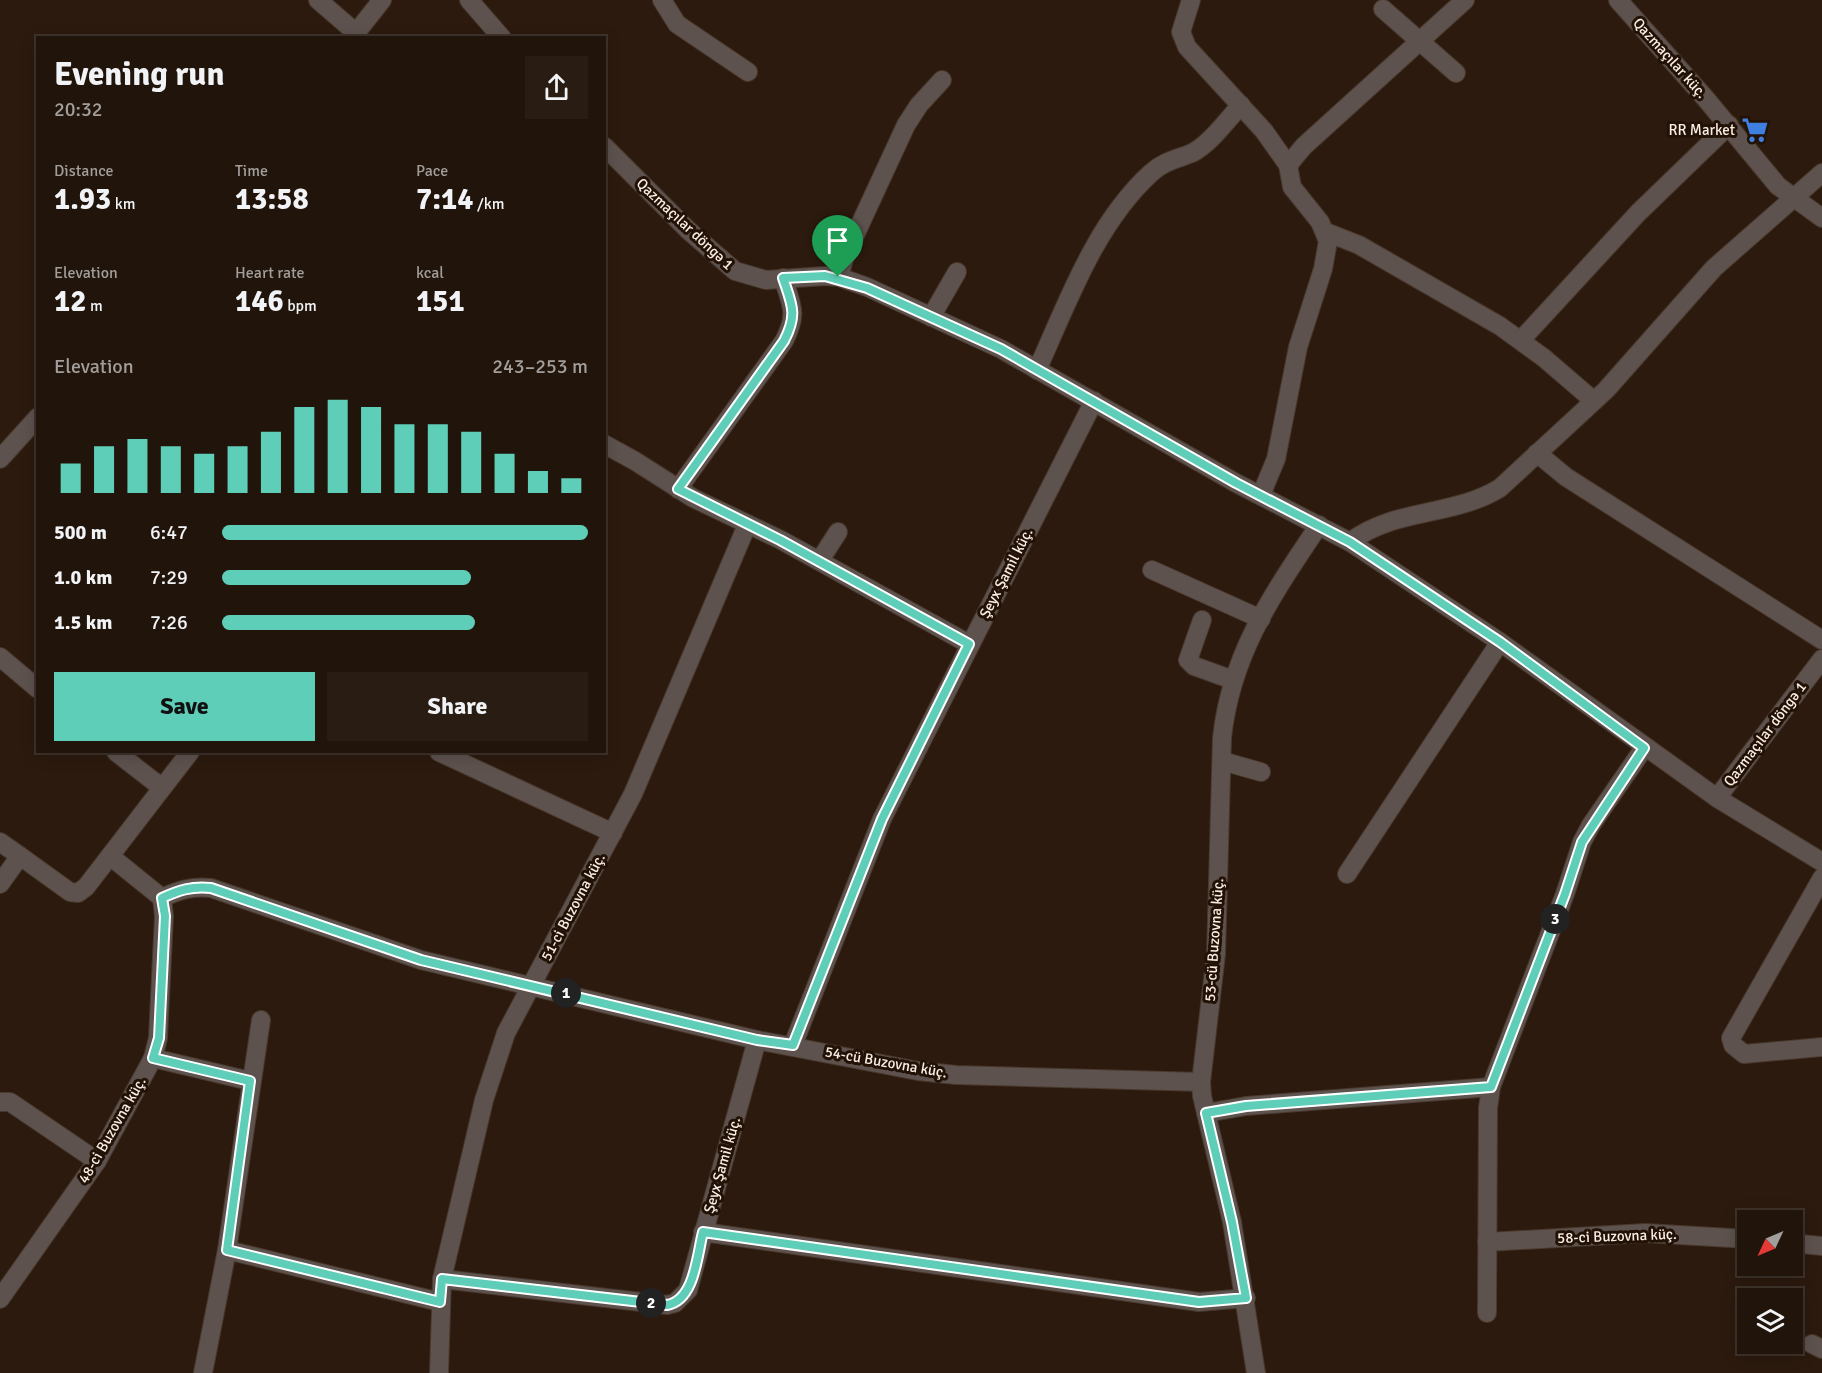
<!DOCTYPE html>
<html lang="en">
<head>
<meta charset="utf-8">
<style>
	:root { --surface:#21140a; --page:#291d13; --text:#f1f3f6; --muted:#a29e9c; --line:#3e332b; --accent:#5eceb8 }
	body { margin:0; font-family:Signika,sans-serif; background:var(--page); color:var(--text); height:100vh; display:flex; flex-direction:column; font-size:22px; white-space:nowrap }
	* { box-sizing:border-box; margin:0 }
	p { font-size:20px; color:var(--muted) }
	.icon { flex:none; width:33px; height:33px; fill:none; stroke:currentColor; stroke-width:2; stroke-linecap:round; stroke-linejoin:round }
	.map { position:relative; flex:1; overflow:hidden }
	.drawer { position:absolute; left:36px; top:36px; width:570px; height:717px; display:flex; flex-direction:column; background:var(--surface); border-radius:0px; box-shadow:0 3px 15px #0003,0 0 0 2px var(--line) }
	.drawer>* { flex:none }
	.needle { width:39px; rotate:226deg }
	.fabs { position:absolute; left:1737px; top:1210px; display:grid; gap:12px }
	.fabs a { display:grid; place-items:center; width:66px; height:66px; border-radius:0px; background:var(--surface); box-shadow:0 3px 15px #0003,0 0 0 2px var(--line); font-size:30px }
	.pin { position:absolute; display:grid; place-items:center; width:51px; height:51px; color:#fff; margin:-62px -26px; border-radius:50% 50% 50% 0; rotate:-45deg; box-shadow:0 0 6px #0007 }
	.pin .icon { rotate:45deg }
	.km { position:absolute; width:30px; height:30px; margin:-15px; border-radius:50%; background:#222; color:#fff; font-size:16px; line-height:30px; text-align:center }
	.round { display:grid; place-items:center; flex:none; width:63px; height:63px; border-radius:0px; background:var(--page) }
	.headline { display:flex; align-items:center; justify-content:space-between; height:102px; padding:0 18px }
	h1 { font-size:33px; font-weight:700; line-height:45px }
	.figures { display:grid; grid-template-columns:repeat(3,1fr); gap:9px; height:102px; padding:6px 18px }
	.figures div { display:grid; align-content:center }
	.figures b { font-size:30px; font-weight:700 }
	.figures small { font-size:16px; font-weight:400 }
	.figures p { font-size:16px }
	.chart { height:168px; padding:12px 18px }
	.chart p { display:flex; justify-content:space-between }
	.chart svg { width:100%; height:108px; margin-top:6px; stroke:var(--accent); stroke-width:6 }
	.action { display:flex; gap:12px; margin-top:auto; padding:12px 18px }
	.action a { flex:1; height:69px; border-radius:0px; background:var(--accent); color:#111; font-size:24px; font-weight:700; line-height:69px; text-align:center }
	.action a+a { background:var(--page); color:var(--text) }
	ul { padding:0 18px; list-style:none; font-size:20px }
	li { display:grid; grid-template-columns:96px 72px 1fr; align-items:center; height:45px }
	li i { height:15px; border-radius:8px; background:var(--accent) }
	.map>svg:first-child { display:block }
	.lines { fill:none; stroke-linecap:round; stroke-linejoin:round }
	.minor-casing { stroke:#49382c; stroke-width:20 }
	.minor { stroke:#5d524e; stroke-width:18 }
	.route-casing { stroke:#fff; stroke-width:12 }
	.route { stroke:#5eceb8; stroke-width:8 }
	.labels { text-anchor:middle; dominant-baseline:central; stroke-width:6; stroke-linejoin:round; paint-order:stroke }
	.street-label { font-size:15px; fill:#faede5; stroke:#221105 }
	.poi-label { font-size:15px; fill:#faede5; stroke:#221105; text-anchor:end }
</style>
</head>
<body>
<div class="map">
<svg width="1822" height="1373" viewBox="0 0 1822 1373">
	<rect width="100%" height="100%" fill="#2c1a0e"/>
	<g class="lines">
		<g class="minor-casing">
			<g id="minor">
				<polyline points="318,0 355,32"/>
				<polyline points="469,0 502,38"/>
				<polyline points="662,0 677,24 748,72"/>
				<polyline points="1191,0 1181,32 1187,47 1264,131 1288,165 1292,187 1320,222 1328,241 1323,269 1298,347 1276,459 1261,495"/>
				<polyline points="1618,0 1706,99 1778,186 1822,218"/>
				<polyline points="1383,9 1456,73"/>
				<polyline points="352,38 382,0"/>
				<polyline points="604,146 688,230 735,271 766,280 825,276 839,277 867,287 1001,349 1236,483 1350,542 1500,642 1717,798 1822,659"/>
				<polyline points="1288,165 1304,146 1465,0"/>
				<polyline points="1326,232 1359,245 1500,326 1544,358 1594,401"/>
				<polyline points="839,277 844,259 906,125 919,105 942,80"/>
				<polyline points="931,317 957,272"/>
				<polyline points="1521,340 1638,213 1729,125"/>
				<path d="M1037 370C1068 302 1095 224 1151 173 1164 161 1177 159 1192 153 1210 144 1227 120 1241 105"/>
				<polyline points="604,444 635,461 693,498 781,540 969,644"/>
				<polyline points="1537,453 1566,477 1822,640"/>
				<polyline points="0,459 38,417"/>
				<path d="M678 489 784 341C798 314 792 306 783 278"/>
				<path d="M1350 542C1394 508 1453 517 1500 488L1606 390 1714 268 1822 173"/>
				<polyline points="820,560 838,532"/>
				<polyline points="1152,570 1261,619"/>
				<polyline points="1202,620 1188,660 1194,666 1233,680"/>
				<polyline points="0,657 38,689"/>
				<polyline points="116,752 161,787"/>
				<polyline points="439,752 613,833"/>
				<polyline points="1222,761 1261,772"/>
				<polyline points="1717,798 1822,862"/>
				<polyline points="0,842 20,856"/>
				<polyline points="1347,874 1500,642"/>
				<polyline points="1822,878 1731,1038 1733,1045 1744,1054 1822,1047"/>
				<polyline points="0,884 20,856 70,892 78,893 86,887 190,752"/>
				<path d="M162 898C179 890 192 886 211 888L421 960 757 1040 918 1071 956 1075 1201 1082"/>
				<polyline points="793,1045 882,819 1094,401"/>
				<polyline points="153,1058 250,1081"/>
				<polyline points="0,1102 10,1102 97,1161"/>
				<polyline points="1206,1113 1246,1106 1491,1087"/>
				<polyline points="703,1232 1199,1302 1246,1298"/>
				<polyline points="1487,1242 1645,1233 1748,1239"/>
				<polyline points="1792,1243 1822,1246"/>
				<polyline points="227,1250 440,1302"/>
				<polyline points="442,1279 667,1305 675,1303 688,1290 757,1040"/>
				<polyline points="0,1299 97,1161 153,1058 158,1038 164,916 162,898 110,856"/>
				<polyline points="1487,1313 1488,1108 1491,1087 1565,894 1582,842 1591,825 1644,748"/>
				<polyline points="1812,1344 1822,1349"/>
				<polyline points="203,1373 227,1250 261,1020"/>
				<polyline points="439,1373 442,1279 484,1100 506,1033 633,794 747,525"/>
				<path d="M1256 1373 1232 1222 1202 1096 1201 1082 1216 954 1222 738C1231 653 1273 594 1319 525"/>
			</g>
		</g>
		<use href="#minor" class="minor"/>
	</g>
	<g class="lines">
		<g class="route-casing">
			<path id="route" d="M825 276 867 288 1001 349 1236 483 1350 542 1500 642 1644 748 1582 842 1565 894 1491 1087 1246 1106 1206 1113 1232 1222 1246 1298 1199 1302 703 1232C697 1255 695 1300 667 1305L442 1279 440 1302 227 1250 250 1081 153 1058 159 1038 165 916 162 898C179 890 192 886 211 888L421 960 757 1040 793 1045 882 819 969 644 780 540 678 489 784 341C798 314 792 305 783 278Z"/>
		</g>
		<use href="#route" class="route"/>
	</g>
	<defs>
		<g id="supermarket-bare" transform="scale(2.07)"><path d="M-6-5.5h2.5l.6 2H6L4.5 2H-2.5L-4.4-4H-6ZM-1.5 3.2a1.3 1.3 0 1 0 .1 0ZM3 3.2a1.3 1.3 0 1 0 .1 0Z" fill="#3f7fe0" stroke="#221105" stroke-width="2.5" paint-order="stroke"/></g>
	</defs>
	<g fill-rule="evenodd">
		<use href="#supermarket-bare" x="1755" y="130"/>
	</g>
	<g class="labels">
		<g class="street-label">
			<text transform="translate(1670 58) rotate(48)">Qazmaçılar küç.</text>
			<text transform="translate(685 224) rotate(43)">Qazmaçılar döngə 1</text>
			<text transform="translate(1006 573) rotate(-63)">Şeyx Şamil küç.</text>
			<text transform="translate(1765 734) rotate(-53)">Qazmaçılar döngə 1</text>
			<text transform="translate(573 907) rotate(-62)">51-ci Buzovna küç.</text>
			<text transform="translate(1214 940) rotate(-86)">53-cü Buzovna küç.</text>
			<text transform="translate(886 1062) rotate(10)">54-cü Buzovna küç.</text>
			<text transform="translate(112 1130) rotate(-60)">48-ci Buzovna küç.</text>
			<text transform="translate(722 1165) rotate(-74)">Şeyx Şamil küç.</text>
			<text transform="translate(1617 1236) rotate(-2)">58-ci Buzovna küç.</text>
		</g>
		<g class="poi-label">
			<text x="1735" y="130">RR Market</text>
		</g>
	</g>
</svg>
<div class="fabs">
<a><svg class="needle" viewBox="-14 -14 28 28"><path d="M0-13l5 13h-10z" fill="#e53935"/><path d="M0 13l5-13h-10z" fill="#a29e9c"/></svg></a>
<a><svg class="icon" aria-label="layers" viewBox="0 0 24 24"><path d="M12 4l9 5-9 5-9-5zM3 14l9 5 9-5"/></svg></a>
</div>
<div class="pin" style="left:838px;top:277px;background:#1e9e55"><svg class="icon" aria-label="arrive" viewBox="0 0 24 24"><path d="M6 21V4h12l-3 4 3 4H6"/></svg></div>
<b class="km" style="left:566px;top:993px">1</b>
<b class="km" style="left:651px;top:1303px">2</b>
<b class="km" style="left:1555px;top:919px">3</b>
<section class="drawer">
<div class="headline"><div><h1>Evening run</h1><p>20:32</p></div><a class="round"><svg class="icon" aria-label="share" viewBox="0 0 24 24"><path d="M12 15V3M7 8l5-5 5 5M5 13v7h14v-7"/></svg></a></div>
<div class="figures">
<div><p>Distance</p><b>1.93<small> km</small></b></div>
<div><p>Time</p><b>13:58</b></div>
<div><p>Pace</p><b>7:14<small> /km</small></b></div>
</div>
<div class="figures">
<div><p>Elevation</p><b>12<small> m</small></b></div>
<div><p>Heart rate</p><b>146<small> bpm</small></b></div>
<div><p>kcal</p><b>151</b></div>
</div>
<div class="chart"><p><span>Elevation</span>243–253 m</p>
<svg viewBox="0 0 160 44" preserveAspectRatio="none"><path d="M5 44V32M15 44V25M25 44V22M35 44V25M45 44V28M55 44V25M65 44V19M75 44V9M85 44V6M95 44V9M105 44V16M115 44V16M125 44V19M135 44V28M145 44V35M155 44V38"/></svg>
</div>
<ul>
<li><b>500 m</b>6:47<i style="width:100%"></i></li>
<li><b>1.0 km</b>7:29<i style="width:68%"></i></li>
<li><b>1.5 km</b>7:26<i style="width:69%"></i></li>
</ul>
<div class="action"><a>Save</a><a>Share</a></div>
</section>
</div>
</body>
</html>
